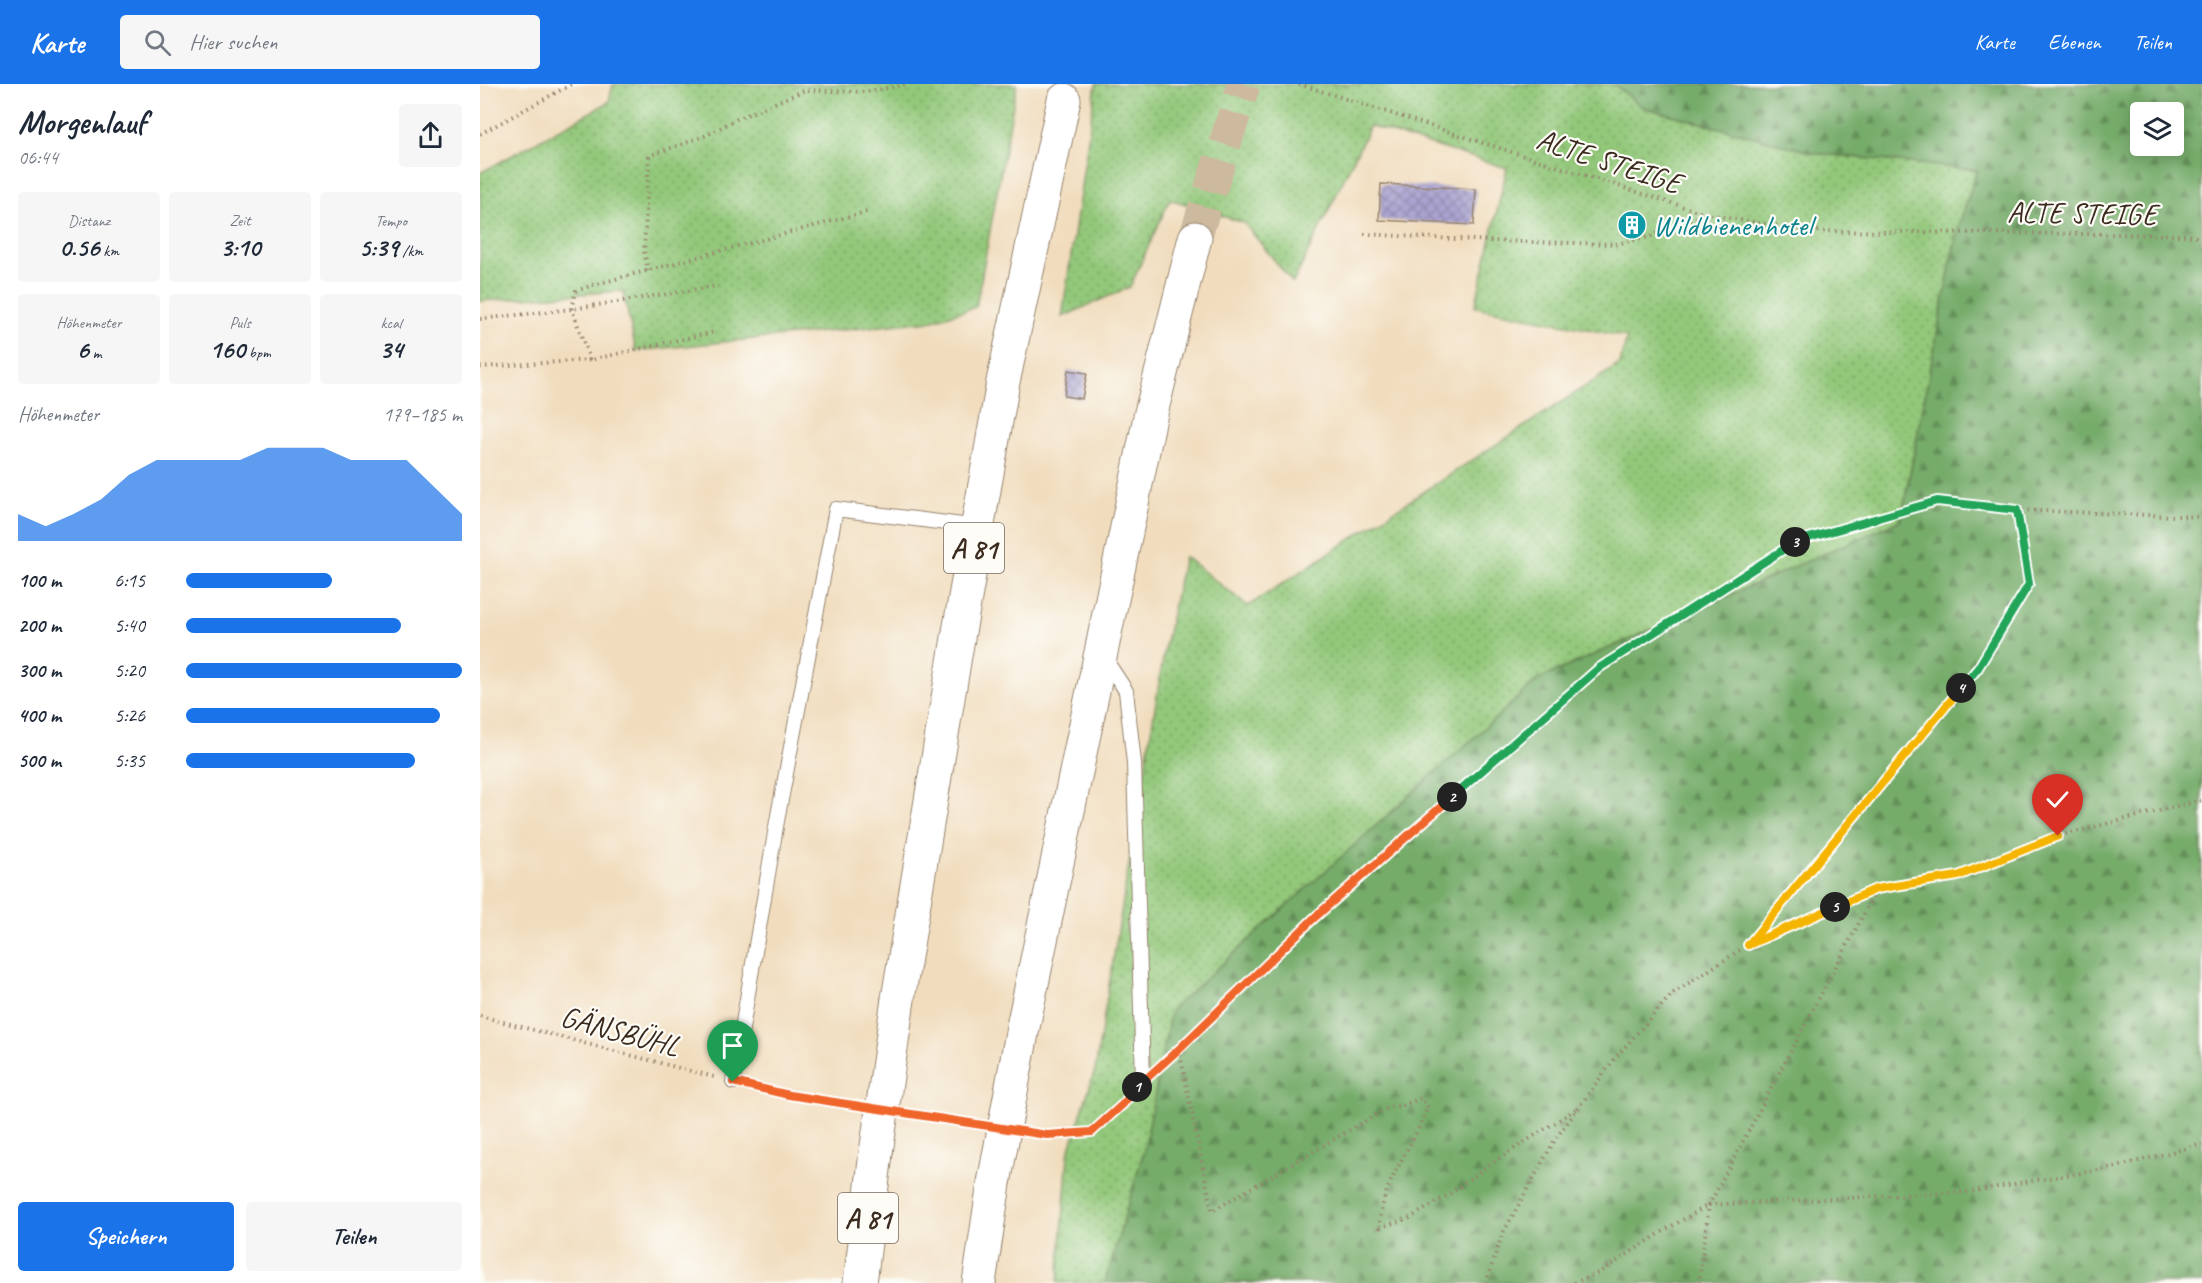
<!DOCTYPE html>
<html lang="de">
<head>
<meta charset="utf-8">
<style>
	:root { --surface:#fff; --page:#f6f6f7; --text:#1f2937; --muted:#747a83; --accent:#1a73e8 }
	body { margin:0; font-family:Caveat,sans-serif; background:var(--page); color:var(--text); height:100vh; display:flex; flex-direction:column; font-size:22px; white-space:nowrap }
	* { box-sizing:border-box; margin:0 }
	p { font-size:20px; color:var(--muted) }
	.icon { flex:none; width:33px; height:33px; fill:none; stroke:currentColor; stroke-width:2; stroke-linecap:round; stroke-linejoin:round }
	.map { position:relative; flex:1; overflow:hidden }
	.panel { display:flex; flex-direction:column; background:var(--surface); width:480px }
	.panel>* { flex:none }
	.buttons { position:absolute; left:1650px; top:18px; display:grid; gap:12px }
	.buttons a { display:grid; place-items:center; width:54px; height:54px; border-radius:6px; background:var(--surface); box-shadow:0 3px 15px #0003; font-size:30px }
	.pin { position:absolute; display:grid; place-items:center; width:51px; height:51px; color:#fff; margin:-62px -26px; border-radius:50% 50% 50% 0; rotate:-45deg; box-shadow:0 0 6px #0007 }
	.pin .icon { rotate:45deg }
	.km { position:absolute; width:30px; height:30px; margin:-15px; border-radius:50%; background:#222; color:#fff; font-size:16px; line-height:30px; text-align:center }
	.round { display:grid; place-items:center; flex:none; width:63px; height:63px; border-radius:6px; background:var(--page) }
	.head { display:flex; align-items:center; justify-content:space-between; height:102px; padding:0 18px }
	h1 { font-size:33px; font-weight:600; line-height:45px }
	.stats { display:grid; grid-template-columns:repeat(3,1fr); gap:9px; height:102px; padding:6px 18px }
	.stats div { display:grid; align-content:center; border-radius:6px; background:var(--page); text-align:center }
	.stats b { font-size:26px; font-weight:600 }
	.stats small { font-size:16px; font-weight:400 }
	.stats p { font-size:16px }
	.chart { height:168px; padding:12px 18px }
	.chart p { display:flex; justify-content:space-between }
	.chart svg { width:100%; height:108px; margin-top:6px; fill:var(--accent); opacity:.7 }
	.primary-button { display:flex; gap:12px; margin-top:auto; padding:12px 18px }
	.primary-button a { flex:1; height:69px; border-radius:6px; background:var(--accent); color:#fff; font-size:24px; font-weight:600; line-height:69px; text-align:center }
	.primary-button a+a { background:var(--page); color:var(--text) }
	ul { padding:0 18px; list-style:none; font-size:20px }
	li { display:grid; grid-template-columns:96px 72px 1fr; align-items:center; height:45px }
	li i { height:15px; border-radius:8px; background:var(--accent) }
	header { display:flex; align-items:center; gap:36px; box-sizing:border-box; height:84px; padding:0 30px; background:var(--accent); color:#fff }
	header strong { font-size:28px }
	nav { display:flex; gap:33px; margin-inline-start:auto; font-size:21px }
	.search { width:420px; height:54px; background:var(--page); display:flex; align-items:center; gap:15px; box-sizing:border-box; padding:0 21px; border-radius:6px; color:var(--muted); font-size:22px }
	main { display:flex; flex:1; min-height:0 }
	.map>svg:first-child { display:block }
	.grass { fill:url(#grass-dots); stroke:#67794c; stroke-width:1.5 }
	.forest { fill:url(#forest-firs); stroke:#586b44; stroke-width:1.5; fill-rule:evenodd }
	.building { fill:url(#building-cross-hatch) }
	.lines { fill:none; stroke-linecap:round; stroke-linejoin:round }
	.motorway-tunnel { stroke:#cdb99e; stroke-width:33; stroke-dasharray:33 16; stroke-linecap:butt }
	.service-casing { stroke:#96846e; stroke-width:16 }
	.motorway-casing { stroke:#96846e; stroke-width:35 }
	.path { stroke:#96846e; stroke-width:4; stroke-dasharray:1.5 4.5; stroke-linecap:butt }
	.service { stroke:#fff; stroke-width:14 }
	.motorway { stroke:#fff; stroke-width:33 }
	.motorway-bridge-casing { stroke:#96846e; stroke-width:35; stroke-linecap:butt }
	.motorway-bridge { stroke:#fff; stroke-width:33 }
	.split-1-casing { stroke:#fff; stroke-width:12 }
	.split-2-casing { stroke:#fff; stroke-width:12 }
	.split-3-casing { stroke:#fff; stroke-width:12 }
	.split-4-casing { stroke:#fff; stroke-width:12 }
	.split-5-casing { stroke:#fff; stroke-width:12 }
	.split-6-casing { stroke:#fff; stroke-width:12 }
	.split-1 { stroke:#f0652b; stroke-width:8 }
	.split-2 { stroke:#f0652b; stroke-width:8 }
	.split-3 { stroke:#22a559; stroke-width:8 }
	.split-4 { stroke:#22a559; stroke-width:8 }
	.split-5 { stroke:#f5b400; stroke-width:8 }
	.split-6 { stroke:#f5b400; stroke-width:8 }
	.labels { text-anchor:middle; dominant-baseline:central; stroke-width:4.5; stroke-linejoin:round; paint-order:stroke }
	.shield { fill:#fdfcf7; stroke:#75695f; stroke-width:1.5 }
	.shield-label { font-size:28px; font-weight:bold; fill:#3b2a1e }
	.street-label { font-size:30px; fill:#3b2a1e; stroke:#fdfcf7 }
	.culture-label { font-size:30px; fill:#0d838f; stroke:#fdfcf7; text-anchor:start }
</style>
</head>
<body>
<header>
<strong>Karte</strong>
<div class="search"><svg class="icon" aria-label="search" viewBox="0 0 24 24"><circle cx="10" cy="10" r="6"/><path d="M15 15l6 6"/></svg>Hier suchen</div>
<nav><a>Karte</a><a>Ebenen</a><a>Teilen</a></nav>
</header>
<main>
<section class="panel">
<div class="head"><div><h1>Morgenlauf</h1><p>06:44</p></div><a class="round"><svg class="icon" aria-label="share" viewBox="0 0 24 24"><path d="M12 15V3M7 8l5-5 5 5M5 13v7h14v-7"/></svg></a></div>
<div class="stats">
<div><p>Distanz</p><b>0.56<small> km</small></b></div>
<div><p>Zeit</p><b>3:10</b></div>
<div><p>Tempo</p><b>5:39<small> /km</small></b></div>
</div>
<div class="stats">
<div><p>Höhenmeter</p><b>6<small> m</small></b></div>
<div><p>Puls</p><b>160<small> bpm</small></b></div>
<div><p>kcal</p><b>34</b></div>
</div>
<div class="chart"><p><span>Höhenmeter</span>179–185 m</p>
<svg viewBox="0 0 160 44" preserveAspectRatio="none"><path d="M0 44V33L10 38L20 33L30 27L40 17L50 11L60 11L70 11L80 11L90 6L100 6L110 6L120 11L130 11L140 11L150 22L160 33V44z"/></svg>
</div>
<ul>
<li><b>100 m</b>6:15<i style="width:53%"></i></li>
<li><b>200 m</b>5:40<i style="width:78%"></i></li>
<li><b>300 m</b>5:20<i style="width:100%"></i></li>
<li><b>400 m</b>5:26<i style="width:92%"></i></li>
<li><b>500 m</b>5:35<i style="width:83%"></i></li>
</ul>
<div class="primary-button"><a>Speichern</a><a>Teilen</a></div>
</section>
<div class="map">
<svg width="1722" height="1199" viewBox="0 0 1722 1199">
	<defs>
		<pattern id="grass-dots" width="8" height="8" patternUnits="userSpaceOnUse" patternTransform="scale(1.5)"><rect width="8" height="8" fill="#93c87a"/><path d="M2 2h.1M6 6h.1" fill="none" stroke="#79a363" stroke-width="1.8" stroke-linecap="round"/></pattern>
		<pattern id="forest-firs" width="22" height="20" patternUnits="userSpaceOnUse" patternTransform="scale(1.5)"><rect width="22" height="20" fill="#76ac6a"/><path d="M5 1l3.5 6h-7zM16 11l3.5 6h-7z" fill="#628c57"/></pattern>
		<pattern id="building-cross-hatch" width="8" height="8" patternUnits="userSpaceOnUse" patternTransform="scale(1.5)"><rect width="8" height="8" fill="#aba4d2"/><path d="M0 0l8 8M0 8l8-8" fill="none" stroke="#8c86aa"/></pattern>
	</defs>
	<rect width="100%" height="100%" fill="#fdfcf7"/>
	<filter id="ink" filterUnits="userSpaceOnUse"><feTurbulence type="fractalNoise" baseFrequency=".0167" numOctaves="2"/><feDisplacementMap in="SourceGraphic" scale="12" xChannelSelector="R" yChannelSelector="G"/><feConvolveMatrix kernelMatrix="1 2 1 2 8 2 1 2 1" color-interpolation-filters="sRGB"/></filter>
	<filter id="wash" filterUnits="userSpaceOnUse"><feTurbulence type="fractalNoise" baseFrequency=".008" numOctaves="4" result="noise"/><feDisplacementMap in="SourceGraphic" scale="24" xChannelSelector="R" yChannelSelector="G"/><feGaussianBlur stdDeviation="1.35" result="paint"/><feColorMatrix in="noise" values="0 0 0 0 0 0 0 0 0 0 0 0 0 0 0 0 0 1.4 0 .05"/><feComposite in="paint" operator="in"/></filter>
	<g filter="url(#wash)">
		<rect width="100%" height="100%" fill="#f1ddbe"/>
		<g class="grass">
			<polygon points="133,0 537,0 496,223 450,237 156,267 143,207 0,217 0,89 129,18"/>
			<polygon points="616,0 1134,0 1162,23 1334,69 1497,86 1476,152 1421,436 1059,595 664,1067 625,1199 578,1199 588,1071 615,986 685,563 704,472 768,522 1140,280 1147,253 995,223 1027,84 890,42 813,199 764,139 690,115 650,203 582,233"/>
		</g>
		<path class="forest" d="M1134 0H1722V1199H625L664 1067 691 926 1059 595 1421 436 1476 152 1497 86 1334 69 1162 23ZM1660 28H1694V62H1660Z"/>
		<g id="blocks">
			<g class="building">
				<polygon points="901,100 996,105 994,141 899,136"/>
				<polygon points="1161,138 1162,141 1144,144 1143,140"/>
				<polygon points="588,286 607,289 602,315 584,312"/>
			</g>
		</g>
	</g>
	<g filter="url(#ink)">
		<use href="#blocks" fill-opacity="0" stroke="#96846e" stroke-width="1.5"/>
		<g class="lines">
			<polyline class="motorway-tunnel" points="715,154 764,0"/>
			<g class="service-casing">
				<g id="service">
					<polyline points="625,575 646,607 654,679 663,996"/>
					<polyline points="253,998 297,737 356,425 498,443"/>
				</g>
			</g>
			<g class="motorway-casing">
				<g id="motorway">
					<polyline points="418,915 479,548 523,298 584,16"/>
					<polyline points="544,938 670,333 715,154"/>
					<polyline points="380,1199 396,1069"/>
					<polyline points="499,1199 514,1099"/>
				</g>
			</g>
			<g class="path">
				<polyline points="819,0 1226,130 1328,147 1705,151 1722,154"/>
				<polyline points="0,50 92,0"/>
				<polyline points="884,150 1011,157 1136,160 1170,153 1226,130"/>
				<polyline points="168,187 164,167 169,72 227,51 257,35 325,6 386,8 428,0"/>
				<polyline points="0,235 92,225 238,202"/>
				<polyline points="110,276 92,225 96,207 113,201 390,127"/>
				<polyline points="0,283 110,276 234,248"/>
				<polyline points="1270,860 1397,805 1477,792 1578,752 1722,716"/>
				<polyline points="0,932 234,993"/>
				<path d="M699 965 732 1127 909 1023 921 1022 941 1014 948 1023C934 1062 899 1101 900 1143L930 1134 967 1112 1009 1081 1096 1025"/>
				<polyline points="682,980 833,835 1119,584 1318,456 1457,417 1537,426 1722,433"/>
				<polyline points="274,1003 309,1011 373,1021"/>
				<polyline points="430,1030 494,1040"/>
				<polyline points="555,1049 567,1051 612,1048 649,1012"/>
				<polyline points="1006,1199 1022,1151 1076,1054 1135,974 1192,910 1268,861 1498,584 1549,500 1537,426"/>
				<polyline points="1094,1199 1120,1188 1190,1143 1229,1121 1486,1108 1636,1083 1722,1060"/>
				<polyline points="1219,1199 1229,1121 1396,807"/>
			</g>
			<use href="#service" class="service"/>
			<use href="#motorway" class="motorway"/>
			<g class="motorway-bridge-casing">
				<g id="motorway-bridge">
					<polyline points="396,1069 418,915"/>
					<polyline points="514,1099 544,938"/>
				</g>
			</g>
			<use href="#motorway-bridge" class="motorway-bridge"/>
		</g>
	</g>
	<g class="lines" filter="url(#ink)">
		<g class="split-1-casing">
			<polyline id="split-1" points="253,998 309,1011 567,1051 612,1048 643,1020 657,1003"/>
		</g>
		<g class="split-2-casing">
			<polyline id="split-2" points="657,1003 699,965 833,835 972,713"/>
		</g>
		<g class="split-3-casing">
			<polyline id="split-3" points="972,713 1119,584 1315,458"/>
		</g>
		<g class="split-4-casing">
			<polyline id="split-4" points="1315,458 1457,417 1537,426 1549,500 1498,584 1481,604"/>
		</g>
		<g class="split-5-casing">
			<polyline id="split-5" points="1355,823 1268,861 1481,604"/>
		</g>
		<g class="split-6-casing">
			<polyline id="split-6" points="1355,823 1396,805 1478,792 1578,752"/>
		</g>
		<use href="#split-1" class="split-1"/>
		<use href="#split-2" class="split-2"/>
		<use href="#split-3" class="split-3"/>
		<use href="#split-4" class="split-4"/>
		<use href="#split-5" class="split-5"/>
		<use href="#split-6" class="split-6"/>
	</g>
	<defs>
		<g id="building-disc" transform="scale(1.5)"><circle r="9.5" fill="#0f9aa8" stroke="#fdfcf7"/><path d="M-4-6H4V6H1V3H-1V6H-4ZM-2.5-4.3h1.7v1.8h-1.7ZM.8-4.3h1.7v1.8H.8ZM-2.5-1h1.7V.8h-1.7ZM.8-1h1.7V.8H.8Z" fill="#fff"/></g>
	</defs>
	<g fill-rule="evenodd">
		<use href="#building-disc" x="1152" y="141"/>
	</g>
	<g class="labels">
		<g class="shield">
			<rect x="464" y="439" width="60" height="50" rx="4.5"/>
			<rect x="358" y="1109" width="60" height="50" rx="4.5"/>
		</g>
		<g class="shield-label">
			<text x="494" y="464">A 81</text>
			<text x="388" y="1134">A 81</text>
		</g>
		<g class="street-label">
			<text transform="translate(1129 77) rotate(18)">ALTE STEIGE</text>
			<text transform="translate(1602 129) rotate(1)">ALTE STEIGE</text>
			<text transform="translate(140 947) rotate(15)">GÄNSBÜHL</text>
		</g>
		<g class="culture-label">
			<text x="1173" y="141">Wildbienenhotel</text>
		</g>
	</g>
</svg>
<div class="buttons">
<a><svg class="icon" aria-label="layers" viewBox="0 0 24 24"><path d="M12 4l9 5-9 5-9-5zM3 14l9 5 9-5"/></svg></a>
</div>
<div class="pin" style="left:253px;top:998px;background:#1e9e55"><svg class="icon" aria-label="arrive" viewBox="0 0 24 24"><path d="M6 21V4h12l-3 4 3 4H6"/></svg></div>
<div class="pin" style="left:1578px;top:752px;background:#d93025"><svg class="icon" aria-label="check" viewBox="0 0 24 24"><path d="M5 12l5 5 9-10"/></svg></div>
<b class="km" style="left:657px;top:1003px">1</b>
<b class="km" style="left:972px;top:713px">2</b>
<b class="km" style="left:1315px;top:458px">3</b>
<b class="km" style="left:1481px;top:604px">4</b>
<b class="km" style="left:1355px;top:823px">5</b>
</div>
</main>
</body>
</html>
